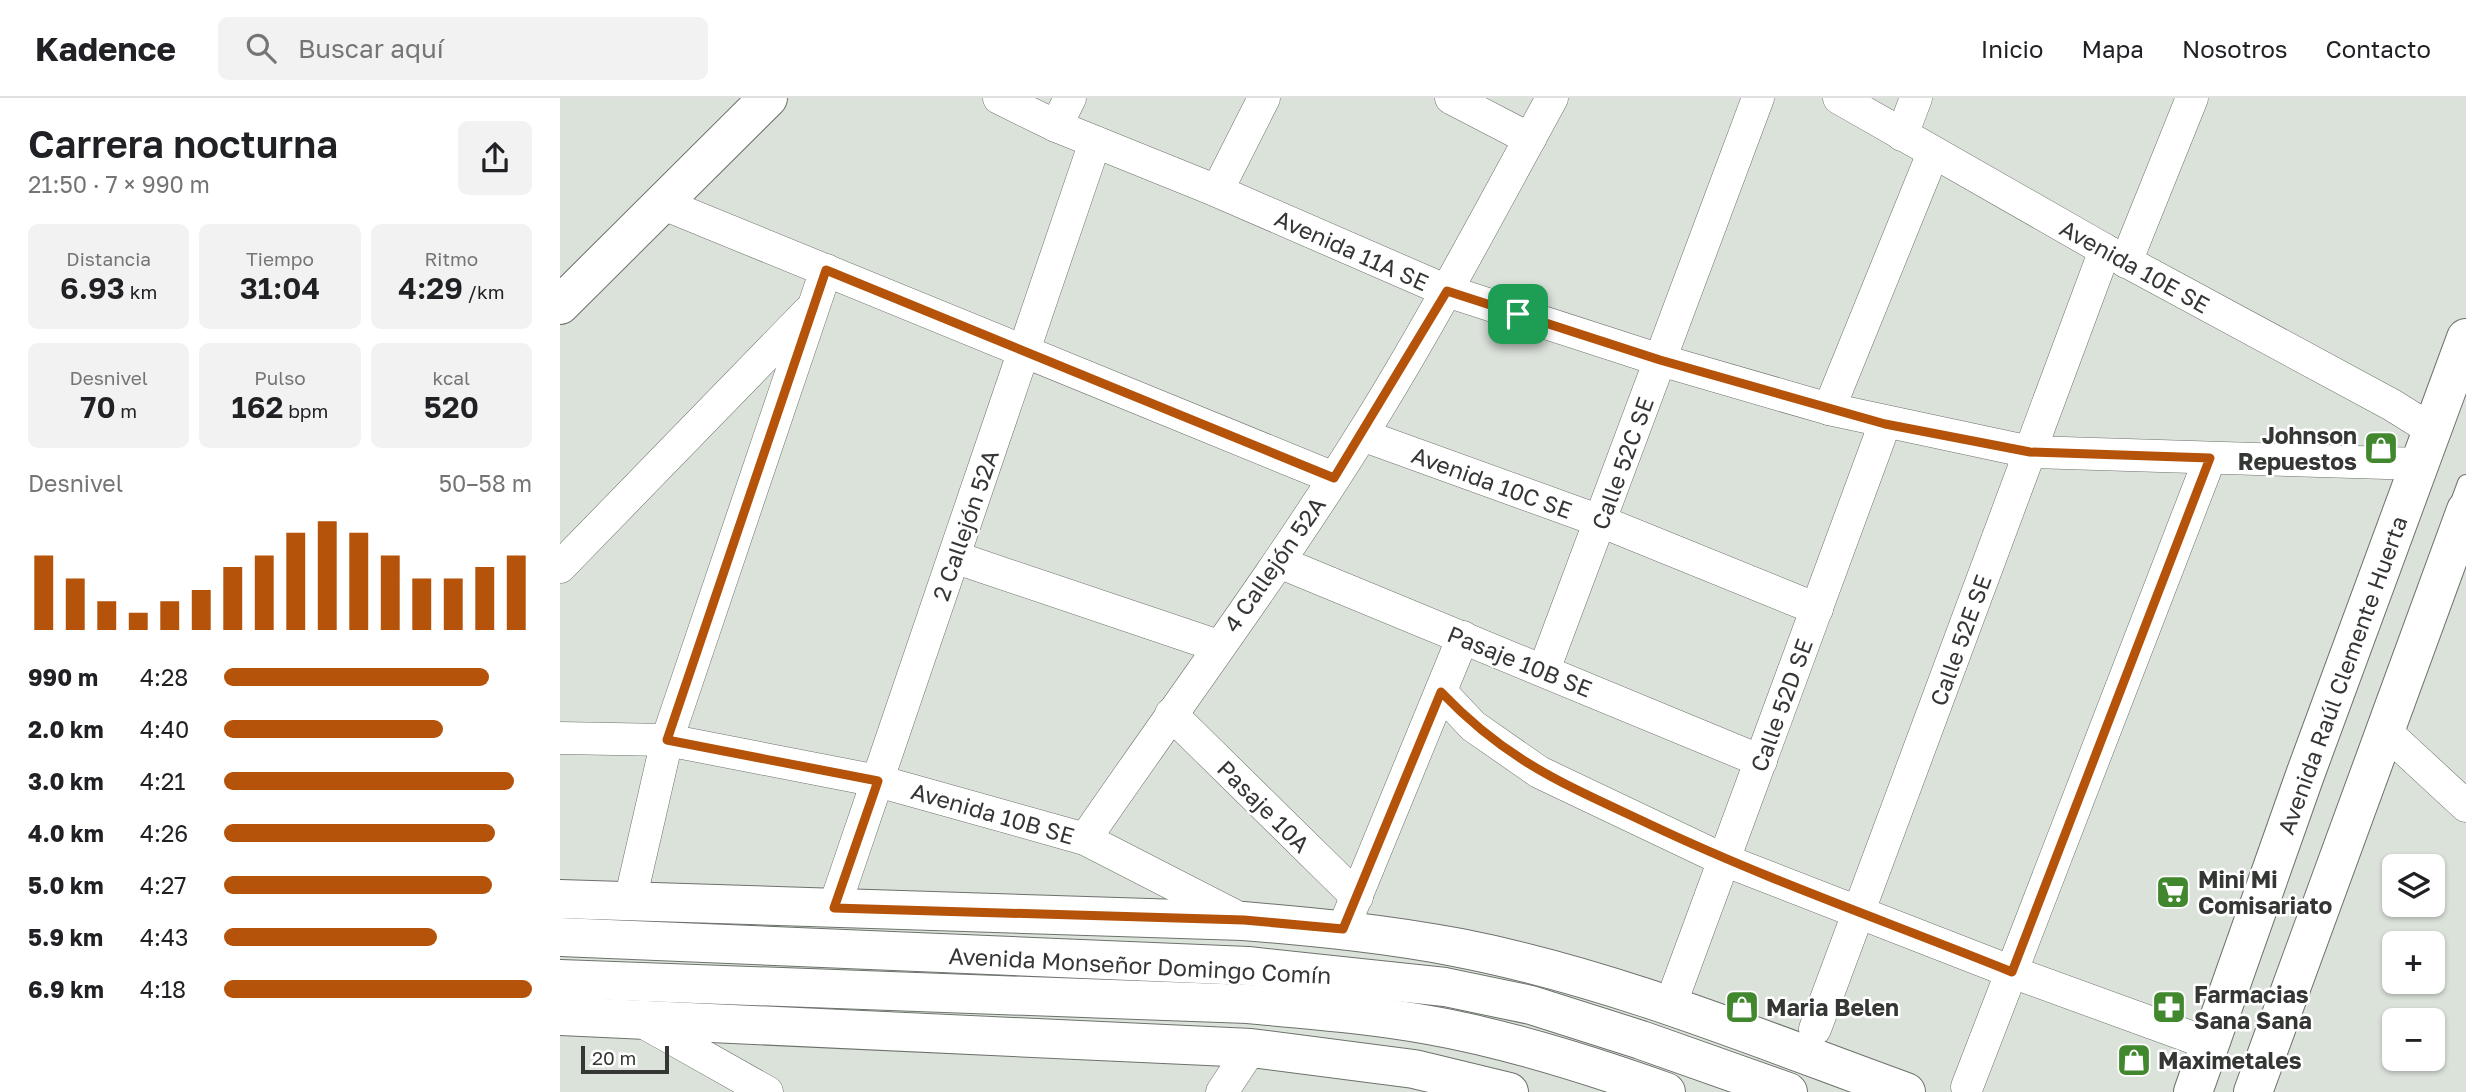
<!DOCTYPE html>
<html lang="es">
<head>
<meta charset="utf-8">
<style>
	:root { --surface:#fff; --page:#f2f2f2; --text:#202124; --muted:#757577; --line:#e0e0e0; --accent:#b45309 }
	body { margin:0; font-family:"Golos Text",sans-serif; background:var(--page); color:var(--text); height:100vh; display:flex; flex-direction:column; font-size:26px; white-space:nowrap }
	* { box-sizing:border-box; margin:0 }
	p { font-size:23px; color:var(--muted) }
	.icon { flex:none; width:38px; height:38px; fill:none; stroke:currentColor; stroke-width:2; stroke-linecap:round; stroke-linejoin:round }
	.map { position:relative; flex:1; overflow:hidden }
	.sheet { display:flex; flex-direction:column; background:var(--surface); width:560px }
	.sheet>* { flex:none }
	.tools { position:absolute; left:1822px; top:756px; display:grid; gap:14px }
	.tools a { display:grid; place-items:center; width:63px; height:63px; border-radius:10px; background:var(--surface); box-shadow:0 2px 5px #0004; font-size:35px }
	.scale { position:absolute; left:21px; bottom:18px; width:88px; box-sizing:border-box; padding-left:7px; border:4px solid #343734; border-top:0; font-size:19px; line-height:24px; white-space:nowrap; color:#343734; -webkit-text-stroke:5px #fff; paint-order:stroke }
	.pin { position:absolute; display:grid; place-items:center; width:60px; height:60px; color:#fff; margin:-30px; border-radius:14px; box-shadow:0 4px 10px #0006 }
	.round { display:grid; place-items:center; flex:none; width:74px; height:74px; border-radius:10px; background:var(--page) }
	.head { display:flex; align-items:center; justify-content:space-between; height:119px; padding:0 28px }
	h1 { font-size:38px; font-weight:600; line-height:52px }
	.stats { display:grid; grid-template-columns:repeat(3,1fr); gap:10px; height:119px; padding:7px 28px }
	.stats div { display:grid; align-content:center; border-radius:10px; background:var(--page); text-align:center }
	.stats b { font-size:30px; font-weight:600 }
	.stats small { font-size:19px; font-weight:400 }
	.stats p { font-size:19px }
	.chart { height:196px; padding:14px 28px }
	.chart p { display:flex; justify-content:space-between }
	.chart svg { width:100%; height:126px; margin-top:7px; stroke:var(--accent); stroke-width:6 }
	ul { padding:0 28px; list-style:none; font-size:23px }
	li { display:grid; grid-template-columns:112px 84px 1fr; align-items:center; height:52px }
	li i { height:18px; border-radius:9px; background:var(--accent) }
	header { display:flex; align-items:center; gap:42px; box-sizing:border-box; height:98px; padding:0 35px; background:var(--surface); border-bottom:2px solid var(--line) }
	header strong { font-size:33px }
	nav { display:flex; gap:38px; margin-inline-start:auto; font-size:24px }
	.search { width:490px; height:63px; background:var(--page); display:flex; align-items:center; gap:18px; box-sizing:border-box; padding:0 24px; border-radius:10px; color:var(--muted); font-size:26px }
	main { display:flex; flex:1; min-height:0 }
	.map>svg:first-child { display:block }
	.lines { fill:none; stroke-linecap:round; stroke-linejoin:round }
	.lane-casing { stroke:#6c726b; stroke-width:18 }
	.street-casing { stroke:#6c726b; stroke-width:33 }
	.secondary-casing { stroke:#6c726b; stroke-width:40 }
	.lane { stroke:#fff; stroke-width:16 }
	.street { stroke:#fff; stroke-width:32 }
	.secondary { stroke:#fff; stroke-width:38 }
	.route-casing { stroke:#fff; stroke-width:14 }
	.route { stroke:#b45309; stroke-width:9 }
	.labels { text-anchor:middle; dominant-baseline:central; stroke-width:5; stroke-linejoin:round; paint-order:stroke }
	.street-label { font-size:23px; fill:#343734; stroke:#fff }
	.poi-label { font-size:23px; font-weight:bold; fill:#343734; stroke:#fff; text-anchor:start }
</style>
</head>
<body>
<header>
<strong>Kadence</strong>
<div class="search"><svg class="icon" aria-label="search" viewBox="0 0 24 24"><circle cx="10" cy="10" r="6"/><path d="M15 15l6 6"/></svg>Buscar aquí</div>
<nav><a>Inicio</a><a>Mapa</a><a>Nosotros</a><a>Contacto</a></nav>
</header>
<main>
<section class="sheet">
<div class="head"><div><h1>Carrera nocturna</h1><p>21:50 · 7 × 990 m</p></div><a class="round"><svg class="icon" aria-label="share" viewBox="0 0 24 24"><path d="M12 15V3M7 8l5-5 5 5M5 13v7h14v-7"/></svg></a></div>
<div class="stats">
<div><p>Distancia</p><b>6.93<small> km</small></b></div>
<div><p>Tiempo</p><b>31:04</b></div>
<div><p>Ritmo</p><b>4:29<small> /km</small></b></div>
</div>
<div class="stats">
<div><p>Desnivel</p><b>70<small> m</small></b></div>
<div><p>Pulso</p><b>162<small> bpm</small></b></div>
<div><p>kcal</p><b>520</b></div>
</div>
<div class="chart"><p><span>Desnivel</span>50–58 m</p>
<svg viewBox="0 0 160 44" preserveAspectRatio="none"><path d="M5 44V18M15 44V26M25 44V34M35 44V38M45 44V34M55 44V30M65 44V22M75 44V18M85 44V10M95 44V6M105 44V10M115 44V18M125 44V26M135 44V26M145 44V22M155 44V18"/></svg>
</div>
<ul>
<li><b>990 m</b>4:28<i style="width:86%"></i></li>
<li><b>2.0 km</b>4:40<i style="width:71%"></i></li>
<li><b>3.0 km</b>4:21<i style="width:94%"></i></li>
<li><b>4.0 km</b>4:26<i style="width:88%"></i></li>
<li><b>5.0 km</b>4:27<i style="width:87%"></i></li>
<li><b>5.9 km</b>4:43<i style="width:69%"></i></li>
<li><b>6.9 km</b>4:18<i style="width:100%"></i></li>
</ul>
</section>
<div class="map">
<svg width="1906" height="994" viewBox="0 0 1906 994">
	<rect width="100%" height="100%" fill="#dbe2da"/>
	<g class="lines">
		<g class="lane-casing">
			<polyline id="lane" points="1896,412 1906,385"/>
		</g>
		<g class="street-casing">
			<g id="street">
				<polyline points="439,0 496,28 657,93 887,193 1100,262 1269,311 1470,354 1860,366"/>
				<polyline points="891,0 970,41"/>
				<polyline points="1279,0 1545,152 1832,307 1872,332"/>
				<polyline points="496,28 510,0"/>
				<polyline points="1342,37 1356,0"/>
				<polyline points="657,93 704,0"/>
				<polyline points="101,105 774,380"/>
				<polyline points="1566,164 1632,0"/>
				<polyline points="1269,311 1373,55"/>
				<polyline points="802,337 1040,423 1257,511"/>
				<polyline points="394,459 658,548"/>
				<polyline points="719,464 1201,663"/>
				<polyline points="0,469 248,214"/>
				<polyline points="984,572 1198,0"/>
				<polyline points="881,594 913,628 979,674 1164,762 1452,874 1650,946"/>
				<polyline points="611,616 797,799"/>
				<polyline points="1826,634 1906,708"/>
				<polyline points="0,640 107,642 318,683 525,741 681,821"/>
				<path d="M525 741C617 607 715 476 801 338 870 228 930 113 992 0"/>
				<polyline points="70,803 107,642 266,172"/>
				<polyline points="274,810 535,44"/>
				<polyline points="783,831 903,539"/>
				<polyline points="1117,889 1325,325"/>
				<polyline points="81,923 207,994"/>
				<polyline points="1255,931 1545,152"/>
				<polyline points="1407,989 1650,360"/>
				<polyline points="662,994 691,950"/>
			</g>
		</g>
		<g class="secondary-casing">
			<g id="secondary">
				<polyline points="0,207 208,0"/>
				<path d="M0 801 683 823C756 829 828 836 900 850 1053 880 1200 941 1346 994"/>
				<polyline points="0,839 688,868 885,889 971,907 1081,942 1228,994"/>
				<path d="M0 881 688 906C749 912 810 916 869 927 949 941 1030 967 1106 994"/>
				<polyline points="0,918 691,950 854,971 949,994"/>
				<polyline points="1633,994 1745,677 1906,240"/>
				<polyline points="1693,994 1906,412"/>
			</g>
		</g>
		<use href="#lane" class="lane"/>
		<use href="#street" class="street"/>
		<use href="#secondary" class="secondary"/>
	</g>
	<g class="lines">
		<g class="route-casing">
			<path id="route" d="M266 172 774 380 887 193 1100 262 1325 326 1470 354 1650 360 1452 874C1331 825 1207 782 1089 726 1004 686 948 664 881 594L783 831 684 822 274 810 318 683 107 642Z"/>
		</g>
		<use href="#route" class="route"/>
	</g>
	<defs>
		<g id="shop-square" transform="scale(1.75)"><rect x="-9" y="-9" width="18" height="18" rx="4" fill="#40872d" stroke="#fff"/><path d="M-5-2.5h2.3a2.7 3.5 0 0 1 5.4 0H5L5.5 6h-11ZM-1.5-2.5h3a1.5 2.3 0 0 0-3 0Z" fill="#fff"/></g>
		<g id="supermarket-square" transform="scale(1.75)"><rect x="-9" y="-9" width="18" height="18" rx="4" fill="#40872d" stroke="#fff"/><path d="M-6-5.5h2.5l.6 2H6L4.5 2H-2.5L-4.4-4H-6ZM-1.5 3.2a1.3 1.3 0 1 0 .1 0ZM3 3.2a1.3 1.3 0 1 0 .1 0Z" fill="#fff"/></g>
		<g id="pharmacy-square" transform="scale(1.75)"><rect x="-9" y="-9" width="18" height="18" rx="4" fill="#40872d" stroke="#fff"/><path d="M-2-6h4v4h4v4h-4v4h-4v-4h-4v-4h4Z" fill="#fff"/></g>
	</defs>
	<g fill-rule="evenodd">
		<use href="#shop-square" x="1821" y="350"/>
		<use href="#supermarket-square" x="1613" y="794"/>
		<use href="#shop-square" x="1182" y="909"/>
		<use href="#pharmacy-square" x="1609" y="909"/>
		<use href="#shop-square" x="1574" y="962"/>
	</g>
	<g class="labels">
		<g class="street-label">
			<text transform="translate(792 152) rotate(24)">Avenida 11A SE</text>
			<text transform="translate(1575 168) rotate(29)">Avenida 10E SE</text>
			<text transform="translate(1062 365) rotate(-70)">Calle 52C SE</text>
			<text transform="translate(932 384) rotate(20)">Avenida 10C SE</text>
			<text transform="translate(405 427) rotate(-71)">2 Callejón 52A</text>
			<text transform="translate(714 466) rotate(-55)">4 Callejón 52A</text>
			<text transform="translate(1400 542) rotate(-70)">Calle 52E SE</text>
			<text transform="translate(960 563) rotate(22)">Pasaje 10B SE</text>
			<text transform="translate(1782 577) rotate(-70)">Avenida Raúl Clemente Huerta</text>
			<text transform="translate(1221 607) rotate(-70)">Calle 52D SE</text>
			<text transform="translate(704 708) rotate(45)">Pasaje 10A</text>
			<text transform="translate(433 715) rotate(16)">Avenida 10B SE</text>
			<text transform="translate(580 867) rotate(3)">Avenida Monseñor Domingo Comín</text>
		</g>
		<g class="poi-label">
			<text x="1797" y="337" text-anchor="end">Johnson<tspan x="1797" dy="26">Repuestos</tspan></text>
			<text x="1638" y="781">Mini Mi<tspan x="1638" dy="26">Comisariato</tspan></text>
			<text x="1634" y="896">Farmacias<tspan x="1634" dy="26">Sana Sana</tspan></text>
			<text x="1206" y="909">Maria Belen</text>
			<text x="1598" y="962">Maximetales</text>
		</g>
	</g>
</svg>
<div class="tools">
<a><svg class="icon" aria-label="layers" viewBox="0 0 24 24"><path d="M12 4l9 5-9 5-9-5zM3 14l9 5 9-5"/></svg></a>
<a>+</a>
<a>−</a>
</div>
<div class="scale">20 m</div>
<div class="pin" style="left:958px;top:216px;background:#1e9e55"><svg class="icon" aria-label="arrive" viewBox="0 0 24 24"><path d="M6 21V4h12l-3 4 3 4H6"/></svg></div>
</div>
</main>
</body>
</html>
